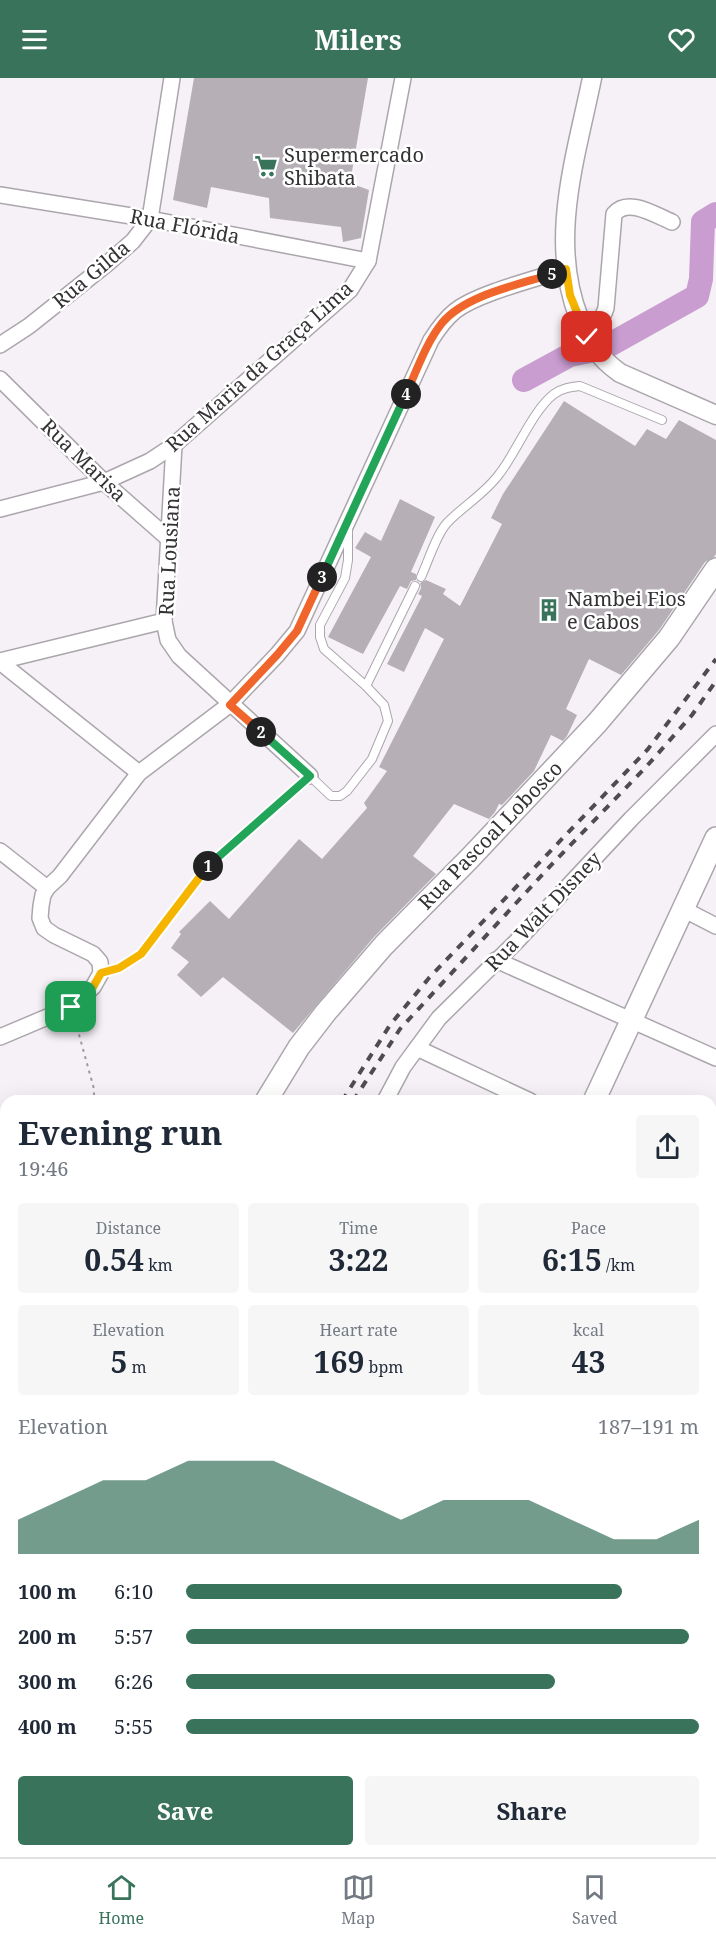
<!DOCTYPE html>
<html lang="en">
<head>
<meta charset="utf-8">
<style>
	:root { --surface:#fff; --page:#f6f6f7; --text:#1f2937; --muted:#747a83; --line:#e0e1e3; --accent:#39735c }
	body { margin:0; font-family:"Noto Serif",serif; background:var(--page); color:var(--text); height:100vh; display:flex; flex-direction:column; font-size:22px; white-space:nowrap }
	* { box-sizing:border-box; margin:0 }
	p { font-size:20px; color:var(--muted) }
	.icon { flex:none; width:33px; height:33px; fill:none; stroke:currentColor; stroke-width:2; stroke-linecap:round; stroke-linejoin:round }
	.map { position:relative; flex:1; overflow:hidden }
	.details { position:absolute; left:0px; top:1017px; width:717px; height:762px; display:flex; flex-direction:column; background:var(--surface); border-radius:18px 18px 0 0; box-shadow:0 6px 24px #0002 }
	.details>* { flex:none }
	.pin { position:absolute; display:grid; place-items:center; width:51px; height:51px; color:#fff; margin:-26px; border-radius:12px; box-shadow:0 3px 9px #0006 }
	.km { position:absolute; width:30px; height:30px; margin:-15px; border-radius:50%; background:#222; color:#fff; font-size:16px; line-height:30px; text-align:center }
	.round { display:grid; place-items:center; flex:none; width:63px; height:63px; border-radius:6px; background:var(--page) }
	.summary { display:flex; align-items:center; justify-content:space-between; height:102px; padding:0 18px }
	h1 { font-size:33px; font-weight:700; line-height:45px }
	.stats { display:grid; grid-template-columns:repeat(3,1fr); gap:9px; height:102px; padding:6px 18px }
	.stats div { display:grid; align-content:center; border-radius:6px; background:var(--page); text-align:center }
	.stats b { font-size:30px; font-weight:700 }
	.stats small { font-size:16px; font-weight:400 }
	.stats p { font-size:16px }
	.chart { height:168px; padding:12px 18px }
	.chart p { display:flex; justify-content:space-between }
	.chart svg { width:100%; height:108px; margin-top:6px; fill:var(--accent); opacity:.7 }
	.action { display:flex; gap:12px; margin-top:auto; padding:12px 18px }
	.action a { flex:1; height:69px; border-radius:6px; background:var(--accent); color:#fff; font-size:24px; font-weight:700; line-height:69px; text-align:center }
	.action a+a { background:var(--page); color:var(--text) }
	ul { padding:0 18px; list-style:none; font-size:20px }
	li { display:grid; grid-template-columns:96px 72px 1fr; align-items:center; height:45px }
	li i { height:15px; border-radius:8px; background:var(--accent) }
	header { display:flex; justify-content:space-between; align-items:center; height:78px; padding:0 18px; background:var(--accent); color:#fff; font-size:27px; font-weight:700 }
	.menu { display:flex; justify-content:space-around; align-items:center; height:84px; border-top:2px solid var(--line); background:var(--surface); font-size:16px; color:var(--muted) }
	.menu a { display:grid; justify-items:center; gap:3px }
	.menu .current { color:var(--accent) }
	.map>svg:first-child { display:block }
	.green { fill:#efd1f3 }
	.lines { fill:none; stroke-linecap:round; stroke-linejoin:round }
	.river { stroke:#ca9dd1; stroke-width:24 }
	.building { fill:#b6b0b6 }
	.service-casing { stroke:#aba6ac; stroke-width:10 }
	.minor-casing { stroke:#aba6ac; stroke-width:18 }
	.tertiary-casing { stroke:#aba6ac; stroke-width:21 }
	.secondary-casing { stroke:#aba6ac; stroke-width:24 }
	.path { stroke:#9d999d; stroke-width:2; stroke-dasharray:3 4.5; stroke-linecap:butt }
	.service { stroke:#fff; stroke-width:8 }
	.minor { stroke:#fff; stroke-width:15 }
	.tertiary { stroke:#fff; stroke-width:18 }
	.secondary { stroke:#fff; stroke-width:21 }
	.rail { stroke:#4e4c4f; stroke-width:4; stroke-dasharray:8 8; stroke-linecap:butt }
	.split-1-casing { stroke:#fff; stroke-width:12 }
	.split-2-casing { stroke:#fff; stroke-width:12 }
	.split-3-casing { stroke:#fff; stroke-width:12 }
	.split-4-casing { stroke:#fff; stroke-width:12 }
	.split-5-casing { stroke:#fff; stroke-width:12 }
	.split-6-casing { stroke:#fff; stroke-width:12 }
	.split-1 { stroke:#f5b400; stroke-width:8 }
	.split-2 { stroke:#22a559; stroke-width:8 }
	.split-3 { stroke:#f0652b; stroke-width:8 }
	.split-4 { stroke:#22a559; stroke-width:8 }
	.split-5 { stroke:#f0652b; stroke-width:8 }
	.split-6 { stroke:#f5b400; stroke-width:8 }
	.labels { text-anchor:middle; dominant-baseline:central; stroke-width:5; stroke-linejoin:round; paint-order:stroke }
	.poi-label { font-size:20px; fill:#343234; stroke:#fff; text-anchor:start }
	.street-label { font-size:20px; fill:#343234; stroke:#fff }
</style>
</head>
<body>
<header><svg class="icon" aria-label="menu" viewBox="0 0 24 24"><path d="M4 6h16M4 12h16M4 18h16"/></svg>Milers<svg class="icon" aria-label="heart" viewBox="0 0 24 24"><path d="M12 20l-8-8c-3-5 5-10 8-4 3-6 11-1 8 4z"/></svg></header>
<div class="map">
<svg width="716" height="1779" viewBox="0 0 716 1779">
	<rect width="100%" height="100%" fill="#f6f1f7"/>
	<g class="green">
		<polygon points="0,1585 6,1589 6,1686 0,1698"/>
		<polygon points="0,1720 6,1741 6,1773 12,1773 13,1779 0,1779"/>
	</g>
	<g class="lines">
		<polyline class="river" points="524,302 570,277 604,270 697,218 701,201 703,144 716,136"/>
	</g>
	<g class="building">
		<polygon points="194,0 368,0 350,105 369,112 361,160 343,164 341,149 270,140 269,120 211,109 207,130 173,122"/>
		<polygon points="564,323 635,368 647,351 666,361 679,342 716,362 716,476 714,479 705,484 659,552 621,597 589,581 566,631 577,637 567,658 563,663 551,657 534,693 502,727 499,726 495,734 489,741 454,726 413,778 436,796 374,859 293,955 223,899 201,919 177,897 189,884 171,870 181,856 179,854 210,823 229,841 299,761 322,781 367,730 364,725 387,693 379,689 444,561 425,550 404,594 387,586 422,518 418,516 421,510 420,505 426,502 446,511 443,516 460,528 502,446 491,440 503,416"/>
		<polygon points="400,421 435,439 411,494 416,496 416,502 411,503 407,511 400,508 363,576 328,559 371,479 355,470 365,454 381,463"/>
	</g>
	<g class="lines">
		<g class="service-casing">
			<g id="service">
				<path d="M421 499C428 484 436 457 447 445 464 427 485 416 500 395 517 373 533 332 554 316 562 310 571 309 580 308L662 342"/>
				<polyline points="366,608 415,508"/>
				<polyline points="310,698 331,718 340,718 347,713 372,681 388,643 384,627 366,608 324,571 320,559 320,547 345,500 348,482 348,451"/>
				<polyline points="356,1773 365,1779"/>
			</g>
		</g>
		<g class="minor-casing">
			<g id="minor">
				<polyline points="0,117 150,141 368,183"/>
				<path d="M584 253C596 247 602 243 606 230L614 136C628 119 655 137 672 144"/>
				<polyline points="0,267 29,248 108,185 133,163 150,141 172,0"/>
				<polyline points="0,301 104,404 170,462"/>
				<polyline points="174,367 164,543 168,562 179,578 310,698"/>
				<polyline points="0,431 104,404 150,383 174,367 350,212 368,183 403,0"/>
				<polyline points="0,583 164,543"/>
				<polyline points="0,584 139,695"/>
				<polyline points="0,773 47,810"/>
				<polyline points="683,831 716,848"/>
				<polyline points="496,882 716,980"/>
				<path d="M0 959 71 929 93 909 101 895 100 884 93 876 54 857 44 850 40 840 41 828 43 817 47 810 60 798 139 695 229 627 277 577 297 553 431 262C438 251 445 241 455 233 478 215 536 201 566 191"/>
				<polyline points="417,970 530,1023"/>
				<polyline points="385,1023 403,989 439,940 516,864 631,741 716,656"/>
				<polyline points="0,1188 6,1189"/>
				<polyline points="712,1198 716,1218"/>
				<polyline points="711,1392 714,1412"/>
				<polyline points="513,1773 521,1779"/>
				<polyline points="593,1773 594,1779"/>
			</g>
		</g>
		<g class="tertiary-casing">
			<path id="tertiary" d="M592 0C576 79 548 162 579 240 588 264 599 280 620 295L716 337"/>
		</g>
		<g class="secondary-casing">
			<g id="secondary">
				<polyline points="266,1023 299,969 326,934 384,867 470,780 597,645 669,560 716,491"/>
				<polyline points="594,1023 716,760"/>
				<polyline points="91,1779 95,1773"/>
				<polyline points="244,1779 247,1773"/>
				<polyline points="273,1779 276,1773"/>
			</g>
		</g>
		<g class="path">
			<polyline points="116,891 141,876 211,785 299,708"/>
			<polyline points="75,942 94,1011 94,1023"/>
			<polyline points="711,1049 716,1043"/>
			<polyline points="454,1779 458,1773"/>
		</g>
		<use href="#service" class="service"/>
		<use href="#minor" class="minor"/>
		<use href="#tertiary" class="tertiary"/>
		<use href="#secondary" class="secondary"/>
		<g class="rail">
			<polyline points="342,1023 390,947 429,900 648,671 716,581"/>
			<polyline points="353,1023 400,951 554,784 646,689 692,637 716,603"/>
			<polyline points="122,1779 126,1773"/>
			<polyline points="135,1779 138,1773"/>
		</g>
	</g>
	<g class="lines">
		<g class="split-1-casing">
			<polyline id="split-1" points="71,929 93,909 101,895 119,890 141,876 208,788"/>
		</g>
		<g class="split-2-casing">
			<polyline id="split-2" points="208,788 310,698 261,654"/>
		</g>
		<g class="split-3-casing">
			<polyline id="split-3" points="261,654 230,627 277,577 297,553 322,499"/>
		</g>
		<g class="split-4-casing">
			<polyline id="split-4" points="322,499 406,316"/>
		</g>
		<g class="split-5-casing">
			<path id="split-5" d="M406 316C417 292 426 265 442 245 465 217 518 207 552 196"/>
		</g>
		<g class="split-6-casing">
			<polyline id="split-6" points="552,196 566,191 570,217 587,259"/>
		</g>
		<use href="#split-1" class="split-1"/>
		<use href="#split-2" class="split-2"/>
		<use href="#split-3" class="split-3"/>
		<use href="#split-4" class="split-4"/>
		<use href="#split-5" class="split-5"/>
		<use href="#split-6" class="split-6"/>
	</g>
	<defs>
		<g id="supermarket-bare" transform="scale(1.8)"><path d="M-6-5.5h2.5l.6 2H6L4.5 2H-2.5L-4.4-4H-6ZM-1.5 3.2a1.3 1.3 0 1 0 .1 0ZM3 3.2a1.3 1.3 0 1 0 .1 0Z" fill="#39735c" stroke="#fff" stroke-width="2.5" paint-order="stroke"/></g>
		<g id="building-bare" transform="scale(1.8)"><path d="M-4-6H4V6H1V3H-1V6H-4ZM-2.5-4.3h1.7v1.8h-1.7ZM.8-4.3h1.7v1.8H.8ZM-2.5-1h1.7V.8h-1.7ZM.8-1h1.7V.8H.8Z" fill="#39735c" stroke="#fff" stroke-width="2.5" paint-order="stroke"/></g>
	</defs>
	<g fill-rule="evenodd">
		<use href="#supermarket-bare" x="266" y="88"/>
		<use href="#building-bare" x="549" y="532"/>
	</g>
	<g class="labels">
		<g class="poi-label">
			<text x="284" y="76">Supermercado<tspan x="284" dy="23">Shibata</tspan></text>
			<text x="567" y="520">Nambei Fios<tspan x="567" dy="23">e Cabos</tspan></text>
		</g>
		<g class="street-label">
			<text transform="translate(185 148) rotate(11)">Rua Flórida</text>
			<text transform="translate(91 196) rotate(-40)">Rua Gilda</text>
			<text transform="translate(259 288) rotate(-42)">Rua Maria da Graça Lima</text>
			<text transform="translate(84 382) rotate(44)">Rua Marisa</text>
			<text transform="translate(169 473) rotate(-87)">Rua Lousiana</text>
			<text transform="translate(490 757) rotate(-46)">Rua Pascoal Lobosco</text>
			<text transform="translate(543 833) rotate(-46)">Rua Walt Disney</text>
		</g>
	</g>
</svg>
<div class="pin" style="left:71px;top:929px;background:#1e9e55"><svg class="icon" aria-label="arrive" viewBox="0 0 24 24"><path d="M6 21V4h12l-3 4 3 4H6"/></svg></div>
<div class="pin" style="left:587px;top:259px;background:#d93025"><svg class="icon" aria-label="check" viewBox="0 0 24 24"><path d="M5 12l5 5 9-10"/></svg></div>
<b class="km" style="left:208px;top:788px">1</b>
<b class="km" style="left:261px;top:654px">2</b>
<b class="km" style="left:322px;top:499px">3</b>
<b class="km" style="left:406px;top:316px">4</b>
<b class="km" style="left:552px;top:196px">5</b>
<section class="details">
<div class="summary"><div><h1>Evening run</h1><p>19:46</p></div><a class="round"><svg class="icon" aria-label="share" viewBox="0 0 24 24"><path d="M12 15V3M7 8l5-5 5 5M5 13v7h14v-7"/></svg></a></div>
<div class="stats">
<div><p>Distance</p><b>0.54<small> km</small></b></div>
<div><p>Time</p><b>3:22</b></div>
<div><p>Pace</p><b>6:15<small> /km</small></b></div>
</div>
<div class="stats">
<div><p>Elevation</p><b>5<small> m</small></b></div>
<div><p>Heart rate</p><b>169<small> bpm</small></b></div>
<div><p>kcal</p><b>43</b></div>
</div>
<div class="chart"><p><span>Elevation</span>187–191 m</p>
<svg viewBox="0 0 160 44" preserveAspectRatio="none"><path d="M0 44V30L10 22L20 14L30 14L40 6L50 6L60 6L70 14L80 22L90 30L100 22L110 22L120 22L130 30L140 38L150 38L160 30V44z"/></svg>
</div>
<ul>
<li><b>100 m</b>6:10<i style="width:85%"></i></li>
<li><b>200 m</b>5:57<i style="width:98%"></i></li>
<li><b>300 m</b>6:26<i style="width:72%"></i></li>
<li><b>400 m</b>5:55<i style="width:100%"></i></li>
</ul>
<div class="action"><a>Save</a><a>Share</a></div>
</section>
</div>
<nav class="menu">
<a class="current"><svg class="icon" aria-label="home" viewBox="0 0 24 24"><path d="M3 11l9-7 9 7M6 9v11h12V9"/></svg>Home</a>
<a><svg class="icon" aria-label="map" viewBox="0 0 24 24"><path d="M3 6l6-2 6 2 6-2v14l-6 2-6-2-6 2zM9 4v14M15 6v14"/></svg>Map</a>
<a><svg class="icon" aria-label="saved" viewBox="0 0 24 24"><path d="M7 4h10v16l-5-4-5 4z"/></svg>Saved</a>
</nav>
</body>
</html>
